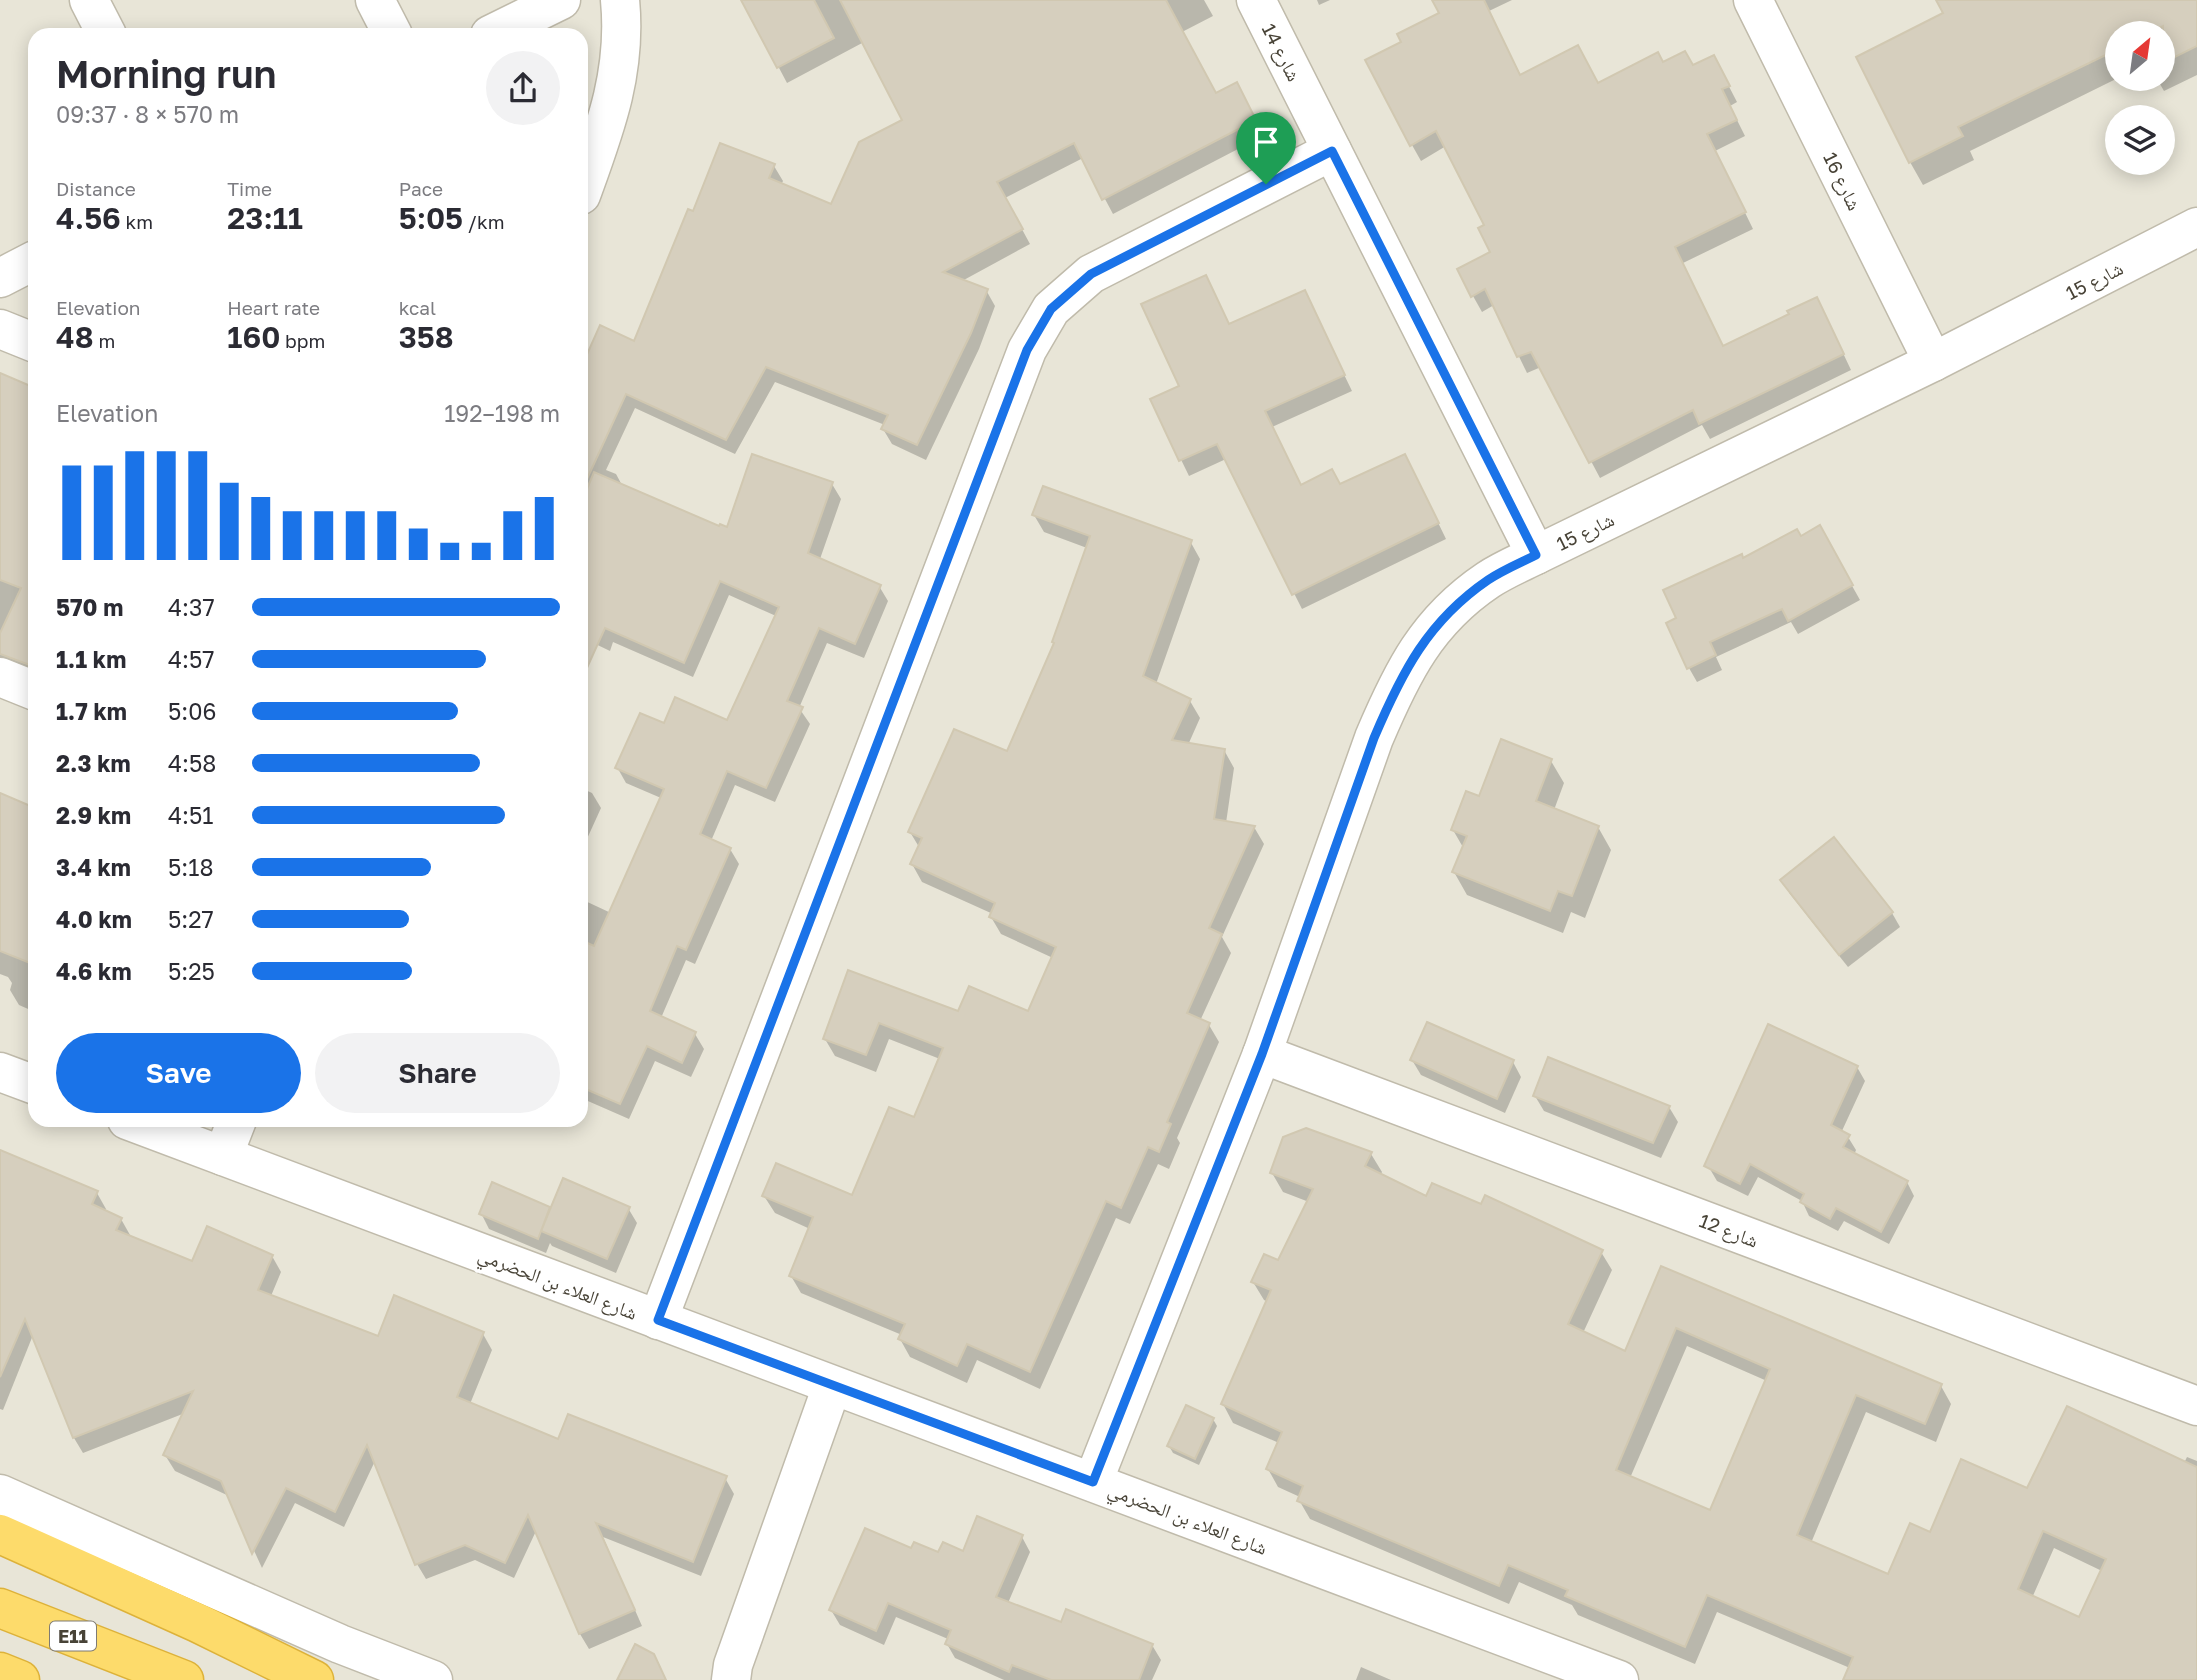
<!DOCTYPE html>
<html lang="en">
<head>
<meta charset="utf-8">
<style>
	:root { --surface:#fff; --page:#f2f2f3; --text:#2b2b33; --muted:#7c7c81; --accent:#1a73e8 }
	body { margin:0; font-family:"Golos Text","Noto Naskh Arabic",sans-serif; background:var(--page); color:var(--text); height:100vh; display:flex; flex-direction:column; font-size:26px; white-space:nowrap }
	* { box-sizing:border-box; margin:0 }
	p { font-size:23px; color:var(--muted) }
	.icon { flex:none; width:38px; height:38px; fill:none; stroke:currentColor; stroke-width:2; stroke-linecap:round; stroke-linejoin:round }
	.map { position:relative; flex:1; overflow:hidden }
	.panel { position:absolute; left:28px; top:28px; width:560px; height:1099px; display:flex; flex-direction:column; background:var(--surface); border-radius:21px; box-shadow:0 4px 18px #0003 }
	.panel>* { flex:none }
	.needle { width:46px; rotate:29deg }
	.tools { position:absolute; left:2105px; top:21px; display:grid; gap:14px }
	.tools a { display:grid; place-items:center; width:70px; height:70px; border-radius:50%; background:var(--surface); box-shadow:0 4px 18px #0003; font-size:35px }
	.pin { position:absolute; display:grid; place-items:center; width:60px; height:60px; color:#fff; margin:-72px -30px; border-radius:50% 50% 50% 0; rotate:-45deg; box-shadow:0 0 7px #0007 }
	.pin .icon { rotate:45deg }
	.round { display:grid; place-items:center; flex:none; width:74px; height:74px; border-radius:37px; background:var(--page) }
	.overview { display:flex; align-items:center; justify-content:space-between; height:119px; padding:0 28px }
	h1 { font-size:38px; font-weight:600; line-height:52px }
	.metrics { display:grid; grid-template-columns:repeat(3,1fr); gap:10px; height:119px; padding:7px 28px }
	.metrics div { display:grid; align-content:center }
	.metrics b { font-size:30px; font-weight:600 }
	.metrics small { font-size:19px; font-weight:400 }
	.metrics p { font-size:19px }
	.chart { height:196px; padding:14px 28px }
	.chart p { display:flex; justify-content:space-between }
	.chart svg { width:100%; height:126px; margin-top:7px; stroke:var(--accent); stroke-width:6 }
	.primary-button { display:flex; gap:14px; margin-top:auto; padding:14px 28px }
	.primary-button a { flex:1; height:80px; border-radius:42px; background:var(--accent); color:#fff; font-size:28px; font-weight:600; line-height:80px; text-align:center }
	.primary-button a+a { background:var(--page); color:var(--text) }
	ul { padding:0 28px; list-style:none; font-size:23px }
	li { display:grid; grid-template-columns:112px 84px 1fr; align-items:center; height:52px }
	li i { height:18px; border-radius:9px; background:var(--accent) }
	.map>svg:first-child { display:block }
	.residential { fill:#e8e5d7; fill-rule:evenodd }
	.shadow { fill:#0003; fill-rule:evenodd }
	.building { fill:#d6cfbe; stroke:#d1c8b1; stroke-width:2; fill-rule:evenodd }
	.lines { fill:none; stroke-linecap:round; stroke-linejoin:round }
	.minor-casing { stroke:#c0bbab; stroke-width:41 }
	.tertiary-casing { stroke:#c0bbab; stroke-width:41 }
	.motorway-casing { stroke:#ddb23a; stroke-width:41 }
	.minor { stroke:#fff; stroke-width:38 }
	.tertiary { stroke:#fff; stroke-width:38 }
	.motorway { stroke:#fddb6b; stroke-width:38 }
	.route-casing { stroke:#fff; stroke-width:14 }
	.route { stroke:#1a73e8; stroke-width:9 }
	.labels { text-anchor:middle; dominant-baseline:central; stroke-width:7; stroke-linejoin:round; paint-order:stroke }
	.shield { fill:#fff; stroke:#7f7b73; stroke-width:2 }
	.shield-label { font-size:18px; font-weight:bold; fill:#484337 }
	.street-label { font-size:19px; fill:#484337; stroke:#fff }
</style>
</head>
<body>
<div class="map">
<svg width="2197" height="1680" viewBox="0 0 2197 1680">
	<rect width="100%" height="100%" fill="#f4f2e9"/>
	<path class="residential" d="M0 0H2197V1680H0ZM2118 33H2163V79H2118ZM35 35H581V1120H35ZM2118 117H2163V163H2118Z"/>
	<g class="shadow">
		<polygon points="743,0 1204,0 1213,16 1182,32 1216,95 1245,99 1263,136 1113,214 1083,158 1005,198 1030,244 962,281 986,290 995,306 979,349 926,460 892,444 883,429 885,425 775,382 735,454 635,408 606,470 616,474 623,487 720,528 728,530 832,484 841,499 820,559 879,586 888,601 864,658 827,643 799,708 810,724 775,802 735,785 711,841 730,849 739,864 695,964 686,960 661,1018 695,1034 704,1049 691,1077 655,1061 629,1119 581,1098 581,899 611,913 661,798 626,783 617,767 665,725 728,723 776,616 729,595 693,677 613,642 610,651 581,637 581,369 635,343 694,213 774,166 783,181 781,185 832,206 905,121 864,42 787,83"/>
		<polygon points="1317,0 1330,0 1319,5"/>
		<polygon points="1434,0 1512,0 1489,11 1521,76 1598,85 1663,64 1722,73 1737,102 1730,106 1745,136 1715,151 1753,229 1683,263 1723,348 1825,315 1851,370 1710,439 1702,425 1600,478 1541,367 1527,373 1494,305 1482,312 1473,296 1493,252 1486,225 1446,146 1421,161 1412,145 1403,43 1441,14"/>
		<polygon points="1938,0 2197,0 2197,75 2164,91 2157,79 2163,79 2163,33 2118,33 2118,78 1970,151 1974,160 1923,185 1910,162 1945,14"/>
		<polygon points="1304,292 1352,391 1272,427 1301,486 1340,486 1413,471 1446,539 1302,609 1226,459 1189,476 1152,400 1181,387 1230,326"/>
		<polygon points="0,373 35,389 35,677 0,663"/>
		<polygon points="1034,515 1190,541 1200,559 1156,684 1190,701 1200,718 1188,745 1224,750 1234,768 1226,823 1254,827 1264,844 1222,937 1231,953 1200,1021 1209,1025 1219,1042 1177,1138 1180,1143 1169,1169 1158,1164 1130,1224 1116,1218 1040,1389 977,1360 967,1383 910,1357 900,1339 902,1335 801,1293 791,1276 810,1229 775,1213 764,1196 853,1197 915,1119 940,1059 889,1039 876,1072 835,1056 825,1039 849,972 959,1014 1028,1014 1053,958 1001,934 991,917 993,914 922,882 912,864 919,847 910,832 1008,753 1055,644 1087,548 1044,532"/>
		<polygon points="1819,527 1860,600 1798,634 1791,622 1716,657 1722,670 1697,682 1689,668 1678,619 1743,560 1800,538"/>
		<polygon points="1551,761 1564,783 1554,810 1598,827 1611,850 1585,918 1571,912 1563,933 1467,895 1454,872 1464,849 1453,830 1480,798"/>
		<polygon points="581,788 592,793 601,808 581,852"/>
		<polygon points="0,794 32,808 35,801 35,1012 19,1005 10,990 12,983 8,977 0,974"/>
		<polygon points="1833,840 1892,913 1900,927 1848,967 1790,894 1782,880"/>
		<polygon points="1412,1060 1513,1062 1521,1077 1505,1113 1421,1075"/>
		<polygon points="1857,1067 1865,1081 1841,1133 1848,1137 1856,1150 1854,1155 1907,1182 1914,1196 1889,1244 1844,1221 1838,1231 1809,1216 1802,1201 1758,1177 1748,1196 1717,1181 1707,1164"/>
		<polygon points="1535,1096 1669,1107 1678,1122 1661,1158 1544,1111"/>
		<path d="M1306 1130 1371 1154 1382 1172 1380 1176 1427 1199 1601 1252 1612 1270 1583 1333 1626 1354 1662 1268 1941 1386 1951 1404 1936 1442 1866 1412 1811 1543 1889 1576 1931 1534 2027 1490 2184 1463 2187 1457 2197 1461V1680H1845L1850 1668 1717 1612 1695 1664 1578 1615 1572 1605 1519 1582 1509 1604 1310 1519 1299 1500 1300 1497 1278 1487 1268 1469 1279 1443 1233 1423 1223 1404 1268 1302 1264 1300 1253 1282 1279 1262 1309 1202 1283 1192 1272 1173ZM1687 1346 1767 1381 1711 1512 1630 1478ZM2054 1548 2102 1571 2080 1620 2032 1598Z"/>
		<polygon points="0,1164 97,1193 106,1209 105,1211 121,1219 130,1235 129,1237 193,1264 272,1256 281,1272 271,1296 379,1339 483,1334 492,1350 470,1404 559,1441 725,1478 734,1494 701,1576 603,1537 642,1626 589,1649 580,1634 536,1531 514,1578 475,1560 426,1579 417,1564 375,1461 344,1527 295,1503 262,1568 229,1496 175,1471 165,1455 185,1413 83,1453 74,1438 33,1335 3,1410 0,1409"/>
		<polygon points="549,1208 551,1212 628,1208 637,1223 616,1273 552,1246 550,1243 546,1253 489,1229 481,1213"/>
		<polygon points="1213,1419 1217,1426 1199,1465 1173,1453 1169,1446"/>
		<polygon points="1022,1537 1030,1552 1008,1603 1061,1625 1152,1645 1161,1660 1152,1680 1004,1680 955,1658 947,1644 948,1639 896,1617 884,1645 840,1625 831,1610 912,1551 939,1554 964,1553"/>
		<polygon points="1361,1667 1391,1680 1356,1680"/>
	</g>
	<g class="building">
		<polygon points="741,0 814,0 834,38 777,68"/>
		<polygon points="840,0 1166,0 1216,93 1237,82 1256,120 1102,200 1074,143 997,182 1023,229 943,272 988,289 971,333 917,445 881,429 888,415 766,367 726,440 626,394 581,492 581,368 600,325 634,341 688,209 693,211 720,143 775,164 769,178 831,204 859,142 902,120"/>
		<polygon points="1432,0 1484,0 1520,75 1578,45 1598,83 1658,52 1663,62 1685,51 1693,65 1714,55 1730,86 1722,89 1737,120 1707,134 1746,212 1675,247 1723,346 1789,314 1787,311 1817,297 1844,354 1699,424 1693,410 1589,463 1531,352 1517,357 1485,289 1471,297 1457,269 1490,252 1478,228 1484,225 1436,131 1410,146 1365,60 1401,42 1397,34 1439,13"/>
		<polygon points="1936,0 2197,0 2197,46 2163,63 2163,26 2149,33 2118,33 2118,49 1958,127 1963,136 1909,163 1856,57 1943,13"/>
		<polygon points="1206,275 1229,324 1305,290 1345,375 1265,411 1301,485 1332,469 1340,484 1405,454 1439,523 1292,595 1217,444 1179,461 1150,399 1179,386 1141,304"/>
		<polygon points="0,373 35,388 35,667 0,654 0,633 21,588 0,580"/>
		<polygon points="752,454 833,482 808,553 881,585 855,644 819,628 787,701 803,707 766,788 727,771 700,834 731,848 686,950 677,946 650,1011 696,1032 682,1063 647,1046 620,1104 581,1087 581,940 594,946 664,789 615,768 640,713 664,723 675,697 727,720 779,607 720,581 684,663 605,628 581,681 581,503 594,472 719,526 720,524 727,527"/>
		<polygon points="1043,486 1192,540 1143,676 1191,699 1172,740 1225,749 1214,819 1255,826 1209,928 1222,934 1187,1013 1210,1023 1167,1122 1171,1124 1159,1152 1148,1147 1121,1208 1106,1201 1030,1372 967,1344 957,1366 898,1339 905,1324 789,1276 813,1217 762,1196 776,1163 852,1195 889,1107 914,1117 943,1048 879,1023 866,1055 823,1039 848,970 958,1011 969,986 1028,1011 1056,947 989,917 995,903 910,864 922,838 908,832 954,729 1007,751 1054,643 1052,642 1090,536 1032,515"/>
		<polygon points="1820,525 1853,585 1788,621 1782,609 1710,642 1716,655 1687,669 1666,623 1676,618 1663,590 1742,554 1743,558 1797,529 1801,536"/>
		<polygon points="1501,739 1552,759 1536,801 1599,826 1572,896 1558,891 1550,911 1452,872 1467,836 1451,830 1466,791 1479,796"/>
		<polygon points="0,793 35,808 35,965 0,951"/>
		<polygon points="1834,837 1893,912 1839,955 1780,880"/>
		<polygon points="1427,1022 1514,1060 1497,1099 1410,1060"/>
		<polygon points="1768,1024 1858,1066 1831,1125 1850,1135 1843,1147 1908,1181 1881,1232 1836,1208 1830,1219 1800,1202 1804,1194 1750,1164 1740,1184 1704,1166"/>
		<polygon points="1548,1057 1670,1106 1653,1143 1533,1096"/>
		<path d="M1306 1128 1372 1152 1365 1166 1426 1196 1432 1183 1481 1204 1485 1195 1603 1250 1568 1324 1625 1351 1661 1266 1942 1384 1925 1424 1856 1395 1797 1535 1888 1574 1910 1523 1930 1532 1961 1459 2027 1488 2067 1406 2197 1467V1680H1843L1853 1657 1707 1595 1685 1647 1565 1596 1568 1590 1508 1565 1499 1586 1297 1501 1303 1486 1266 1469 1282 1432 1221 1404 1271 1290 1251 1282 1264 1254 1278 1260 1313 1189 1270 1173 1283 1137ZM1676 1328 1770 1369 1710 1510 1616 1470ZM2043 1531 2106 1559 2079 1617 2018 1589Z"/>
		<polygon points="0,1150 98,1191 92,1204 122,1218 116,1230 192,1261 207,1226 273,1255 258,1290 378,1336 394,1295 484,1332 457,1397 558,1439 568,1414 727,1476 693,1562 596,1523 635,1610 579,1634 528,1515 505,1563 465,1545 415,1565 367,1445 335,1512 286,1488 252,1554 221,1481 163,1455 193,1391 73,1438 25,1319 0,1377"/>
		<polygon points="563,1178 630,1207 607,1259 541,1231"/>
		<polygon points="492,1182 550,1207 538,1239 479,1214"/>
		<polygon points="1186,1405 1214,1418 1195,1459 1167,1446"/>
		<polygon points="977,1516 1023,1535 996,1597 1061,1622 1066,1609 1153,1644 1139,1680 1051,1680 1012,1665 1009,1672 945,1644 951,1630 888,1603 876,1631 829,1610 865,1528 911,1548 914,1542 938,1552 943,1542 963,1551"/>
		<polygon points="635,1644 654,1654 666,1680 617,1680"/>
	</g>
	<g class="lines">
		<g class="minor-casing">
			<g id="minor">
				<polyline points="89,0 107,35"/>
				<polyline points="375,0 393,35"/>
				<polyline points="1256,0 1536,555"/>
				<polyline points="1753,0 1933,362"/>
				<polyline points="490,35 561,0"/>
				<path d="M581 195C605 129 627 72 620 0"/>
				<polyline points="0,278 35,260"/>
				<polyline points="0,329 35,343"/>
				<polyline points="0,677 35,691"/>
				<polyline points="1262,1054 2197,1406"/>
				<polyline points="0,1072 35,1085"/>
				<polyline points="127,1120 1619,1680"/>
				<polyline points="223,1156 237,1120"/>
				<polyline points="658,1320 1027,350 1051,309 1091,274 1332,151"/>
				<path d="M1093 1482 1262 1054 1374 738C1402 672 1427 621 1488 580 1503 570 1520 563 1536 555L1933 362 2197 227"/>
				<polyline points="731,1680 733,1665 832,1386"/>
			</g>
		</g>
		<g class="tertiary-casing">
			<polyline id="tertiary" points="0,1494 340,1644 433,1680"/>
		</g>
		<g class="motorway-casing">
			<g id="motorway">
				<polyline points="0,1534 198,1623 314,1680"/>
				<polyline points="0,1608 184,1680"/>
				<polyline points="0,1672 20,1680"/>
			</g>
		</g>
		<use href="#minor" class="minor"/>
		<use href="#tertiary" class="tertiary"/>
		<use href="#motorway" class="motorway"/>
	</g>
	<g class="lines">
		<g class="route-casing">
			<path id="route" d="M1332 151 1536 555C1520 563 1503 570 1488 580 1428 621 1402 672 1374 738L1262 1054 1093 1482 658 1320 1027 350 1051 309 1091 274Z"/>
		</g>
		<use href="#route" class="route"/>
	</g>
	<g class="labels">
		<rect class="shield" x="50" y="1621.5" width="46" height="29" rx="5"/>
		<g class="shield-label">
			<text x="73" y="1636">E11</text>
		</g>
		<g class="street-label">
			<text transform="translate(1282 52) rotate(63)">شارع 14</text>
			<text transform="translate(1843 181) rotate(64)">شارع 16</text>
			<text transform="translate(2094 280) rotate(-27)">شارع 15</text>
			<text transform="translate(1585 531) rotate(-26)">شارع 15</text>
			<text transform="translate(1729 1230) rotate(21)">شارع 12</text>
			<text transform="translate(558 1283) rotate(21)">شارع العلاء بن الحضرمي</text>
			<text transform="translate(1188 1518) rotate(21)">شارع العلاء بن الحضرمي</text>
		</g>
	</g>
</svg>
<div class="tools">
<a><svg class="needle" viewBox="-14 -14 28 28"><path d="M0-13l5 13h-10z" fill="#e53935"/><path d="M0 13l5-13h-10z" fill="#7c7c81"/></svg></a>
<a><svg class="icon" aria-label="layers" viewBox="0 0 24 24"><path d="M12 4l9 5-9 5-9-5zM3 14l9 5 9-5"/></svg></a>
</div>
<div class="pin" style="left:1266px;top:184px;background:#1e9e55"><svg class="icon" aria-label="arrive" viewBox="0 0 24 24"><path d="M6 21V4h12l-3 4 3 4H6"/></svg></div>
<section class="panel">
<div class="overview"><div><h1>Morning run</h1><p>09:37 · 8 × 570 m</p></div><a class="round"><svg class="icon" aria-label="share" viewBox="0 0 24 24"><path d="M12 15V3M7 8l5-5 5 5M5 13v7h14v-7"/></svg></a></div>
<div class="metrics">
<div><p>Distance</p><b>4.56<small> km</small></b></div>
<div><p>Time</p><b>23:11</b></div>
<div><p>Pace</p><b>5:05<small> /km</small></b></div>
</div>
<div class="metrics">
<div><p>Elevation</p><b>48<small> m</small></b></div>
<div><p>Heart rate</p><b>160<small> bpm</small></b></div>
<div><p>kcal</p><b>358</b></div>
</div>
<div class="chart"><p><span>Elevation</span>192–198 m</p>
<svg viewBox="0 0 160 44" preserveAspectRatio="none"><path d="M5 44V11M15 44V11M25 44V6M35 44V6M45 44V6M55 44V17M65 44V22M75 44V27M85 44V27M95 44V27M105 44V27M115 44V33M125 44V38M135 44V38M145 44V27M155 44V22"/></svg>
</div>
<ul>
<li><b>570 m</b>4:37<i style="width:100%"></i></li>
<li><b>1.1 km</b>4:57<i style="width:76%"></i></li>
<li><b>1.7 km</b>5:06<i style="width:67%"></i></li>
<li><b>2.3 km</b>4:58<i style="width:74%"></i></li>
<li><b>2.9 km</b>4:51<i style="width:82%"></i></li>
<li><b>3.4 km</b>5:18<i style="width:58%"></i></li>
<li><b>4.0 km</b>5:27<i style="width:51%"></i></li>
<li><b>4.6 km</b>5:25<i style="width:52%"></i></li>
</ul>
<div class="primary-button"><a>Save</a><a>Share</a></div>
</section>
</div>
</body>
</html>
